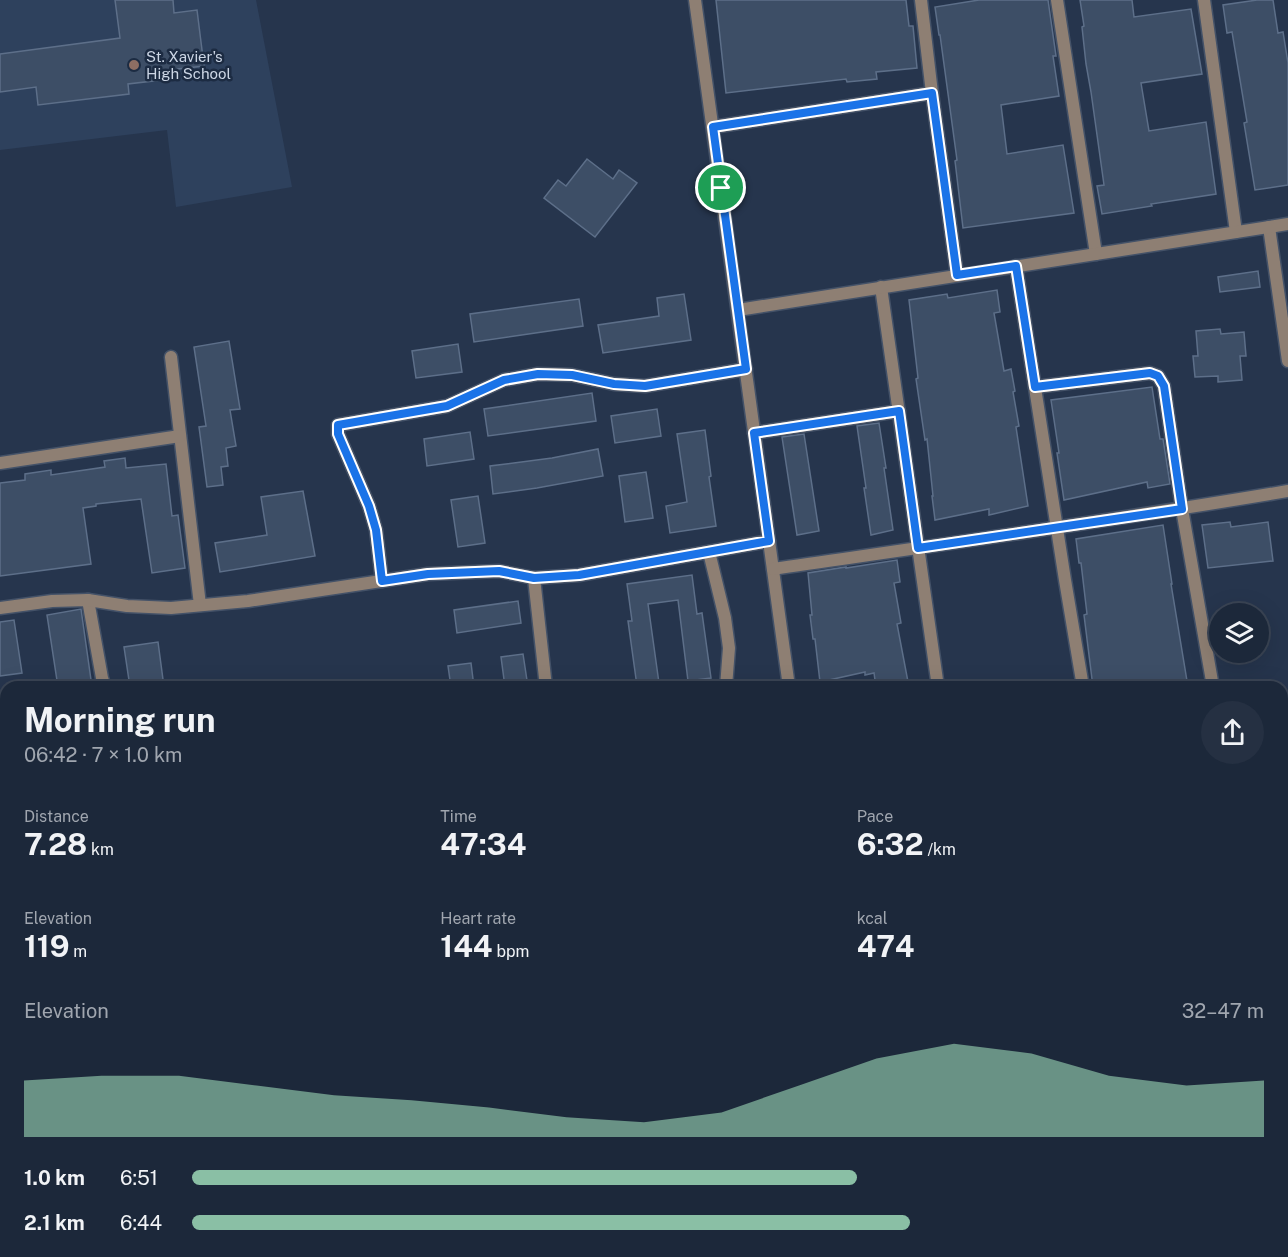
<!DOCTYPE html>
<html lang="en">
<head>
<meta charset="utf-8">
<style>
	:root { --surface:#1c283a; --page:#253042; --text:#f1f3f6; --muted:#a0a6af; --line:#3a4454; --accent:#8abfa5 }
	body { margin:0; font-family:"Public Sans",sans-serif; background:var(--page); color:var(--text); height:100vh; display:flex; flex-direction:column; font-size:22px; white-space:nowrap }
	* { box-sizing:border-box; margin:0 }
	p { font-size:20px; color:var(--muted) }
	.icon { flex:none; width:33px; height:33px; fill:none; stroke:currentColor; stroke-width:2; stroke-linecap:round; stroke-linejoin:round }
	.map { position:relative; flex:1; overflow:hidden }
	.drawer { position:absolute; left:0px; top:681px; width:1288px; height:576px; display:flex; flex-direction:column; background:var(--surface); border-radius:18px 18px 0 0; box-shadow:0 6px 24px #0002,0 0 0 2px var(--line) }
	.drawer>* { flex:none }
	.buttons { position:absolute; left:1209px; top:603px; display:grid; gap:12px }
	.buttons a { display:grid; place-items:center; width:60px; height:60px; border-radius:50%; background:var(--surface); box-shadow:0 6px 24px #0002,0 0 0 2px var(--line); font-size:30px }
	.pin { position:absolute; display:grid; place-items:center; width:51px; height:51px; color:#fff; margin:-26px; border:3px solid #fff; border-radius:50%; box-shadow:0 2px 6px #0007 }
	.round { display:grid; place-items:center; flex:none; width:63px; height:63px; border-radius:32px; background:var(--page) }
	.summary { display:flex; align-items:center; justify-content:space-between; height:102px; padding:0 24px }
	h1 { font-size:33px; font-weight:700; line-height:45px }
	.figures { display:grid; grid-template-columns:repeat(3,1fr); gap:9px; height:102px; padding:6px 24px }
	.figures div { display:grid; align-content:center }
	.figures b { font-size:30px; font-weight:700 }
	.figures small { font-size:16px; font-weight:400 }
	.figures p { font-size:16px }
	.chart { height:168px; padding:12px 24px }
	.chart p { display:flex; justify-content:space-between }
	.chart svg { width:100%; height:108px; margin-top:6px; fill:var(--accent); opacity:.7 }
	ul { padding:0 24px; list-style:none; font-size:20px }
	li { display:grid; grid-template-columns:96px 72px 1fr; align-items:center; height:45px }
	li i { height:15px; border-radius:8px; background:var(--accent) }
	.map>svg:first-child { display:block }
	.built { fill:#2e415d }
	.building { fill:#3d4e66; stroke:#5d6f89; stroke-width:1.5 }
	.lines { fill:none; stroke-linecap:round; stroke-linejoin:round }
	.service-casing { stroke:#445268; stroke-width:12 }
	.minor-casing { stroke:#445268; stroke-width:15 }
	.service { stroke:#8e7f73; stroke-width:9 }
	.minor { stroke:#8e7f73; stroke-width:12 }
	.route-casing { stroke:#fff; stroke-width:12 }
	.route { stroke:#1a73e8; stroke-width:8 }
	.education-dot { fill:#8d6e63; stroke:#1c2b42; stroke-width:2 }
	.labels { text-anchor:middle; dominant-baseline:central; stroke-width:5; stroke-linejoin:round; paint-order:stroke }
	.poi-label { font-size:15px; fill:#ccd6e5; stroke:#1c2b42; text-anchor:start }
</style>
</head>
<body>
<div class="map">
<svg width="1288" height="1257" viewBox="0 0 1288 1257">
	<rect width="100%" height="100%" fill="#26354d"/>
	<polygon class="built" points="0,0 256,0 292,187 176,207 167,130 0,150"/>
	<g class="building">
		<polygon points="115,0 173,0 174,13 197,10 204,66 178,69 179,78 128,84 129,94 38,105 36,87 0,92 0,54 120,38"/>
		<polygon points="716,0 906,0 909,26 913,26 917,68 876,72 877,79 847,82 846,79 726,93"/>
		<polygon points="979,0 1048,0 1056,56 1053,56 1059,96 1001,105 1003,121 1007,154 1063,145 1074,213 963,228 955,161 957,160 940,35 939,35 935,7"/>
		<polygon points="1080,0 1132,0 1134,17 1191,9 1202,74 1141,83 1149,131 1206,122 1216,194 1151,204 1152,206 1102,214 1097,186 1104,185 1091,92 1086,64 1082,27 1084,26"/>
		<polygon points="1257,0 1273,0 1278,33 1283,32 1288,63 1288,185 1255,190 1244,123 1247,122 1232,32 1227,33 1223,5"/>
		<polygon points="587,159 613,179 619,170 637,183 595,237 544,198 558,180 566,186"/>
		<polygon points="1258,271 1260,287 1220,292 1218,277"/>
		<polygon points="997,290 1000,312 994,313 1004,371 1011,369 1015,391 1013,392 1019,426 1016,427 1028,506 989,515 989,509 935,520 932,496 933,496 927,439 925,440 916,379 918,378 909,300 947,294 948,298"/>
		<polygon points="684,294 691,340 603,353 598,325 659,316 657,298"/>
		<polygon points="579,299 583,326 474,342 470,314"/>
		<polygon points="1220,329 1221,334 1244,332 1246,356 1240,356 1242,380 1218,382 1218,376 1195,377 1193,356 1198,356 1196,331"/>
		<polygon points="229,341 240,409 230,410 236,446 226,448 228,466 221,467 223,485 207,487 199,427 206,426 194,347"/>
		<polygon points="458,344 462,372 416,378 412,351"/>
		<polygon points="1152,387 1160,439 1163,439 1170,484 1148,488 1147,482 1064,500 1057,453 1059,453 1051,400"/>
		<polygon points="592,393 596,421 488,436 484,409"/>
		<polygon points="657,409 661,436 615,443 611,416"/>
		<polygon points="879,423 886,468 884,468 893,530 871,535 864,488 866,488 857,426"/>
		<polygon points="705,430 711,476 709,477 716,526 670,533 666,506 687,502 677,434"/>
		<polygon points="470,432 474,459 427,466 424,439"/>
		<polygon points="804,434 819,531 797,535 782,437"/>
		<polygon points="598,449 603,476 537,488 493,494 490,466 552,458"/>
		<polygon points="125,458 126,468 166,464 172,516 178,515 185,568 152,573 141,499 96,504 96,506 83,508 91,564 0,576 0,483 25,480 25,474 51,470 51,475 105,467 104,461"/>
		<polygon points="646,472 653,518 625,522 619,476"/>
		<polygon points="303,491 315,556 220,572 215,543 267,535 261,497"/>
		<polygon points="478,496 485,543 458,547 451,500"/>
		<polygon points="1230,522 1231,527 1268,522 1273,561 1208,568 1202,525"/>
		<polygon points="1163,525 1172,584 1171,584 1188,687 1093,687 1084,615 1087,614 1081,563 1079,563 1076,539"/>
		<polygon points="897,560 900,582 894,583 901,623 897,624 909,687 876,687 874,673 865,675 865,672 820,682 815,639 813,639 810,615 812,615 808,573 846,567 846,568"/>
		<polygon points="692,575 697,614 702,613 711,678 688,681 678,600 648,604 659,683 637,686 628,621 632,621 627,584"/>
		<polygon points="518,601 521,623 457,633 454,610"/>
		<polygon points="81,609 92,687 58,687 47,615"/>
		<polygon points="14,620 22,673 0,676 0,622"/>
		<polygon points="158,642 164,687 130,687 124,647"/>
		<polygon points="523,654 528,687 505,687 501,657"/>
		<polygon points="471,663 474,687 451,687 448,666"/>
	</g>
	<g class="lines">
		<g class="service-casing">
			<polyline id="service" points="1282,925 1288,934"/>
		</g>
		<g class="minor-casing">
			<g id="minor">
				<polyline points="695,0 789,687"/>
				<polyline points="1057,0 1096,254"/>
				<polyline points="1204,0 1236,232"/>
				<polyline points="932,93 957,275"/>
				<polyline points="713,127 932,93 921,0"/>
				<polyline points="1269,227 1288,361"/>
				<polyline points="1016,266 1065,580 1083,687"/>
				<polyline points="881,287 938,687"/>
				<polyline points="738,310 1288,224"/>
				<polyline points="171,357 200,605"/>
				<polyline points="1035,387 1150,373 1158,376 1164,386 1182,509 1213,687"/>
				<polyline points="754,433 899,411"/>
				<polyline points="0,463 180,436"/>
				<polyline points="709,552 725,618 729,648 726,687"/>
				<path d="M773 569C945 544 1117 520 1288 491"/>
				<polyline points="534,578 546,687"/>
				<polyline points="382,581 376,530 369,506 338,434 338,425 447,406 504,380 538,374 572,375 614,384 645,386 746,369"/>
				<polyline points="88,600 102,678 105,687"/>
				<polyline points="0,608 52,601 88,600 127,606 171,608 248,601 428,574 499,571 534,578 579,575 769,541"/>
				<polyline points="0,777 6,776"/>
				<polyline points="0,970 5,1003"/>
				<polyline points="1282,1020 1288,1017"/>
				<polyline points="49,1251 50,1257"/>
				<polyline points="219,1251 220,1257"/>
				<polyline points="332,1251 333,1257"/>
				<polyline points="441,1251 442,1257"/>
				<polyline points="499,1251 500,1257"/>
				<polyline points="566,1251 566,1257"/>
				<polyline points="704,1251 705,1257"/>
				<polyline points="770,1251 771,1257"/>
				<polyline points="1023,1251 1024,1257"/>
				<polyline points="1170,1251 1171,1257"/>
				<polyline points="865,1253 881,1251"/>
				<polyline points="621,1257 664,1251"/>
			</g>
		</g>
		<use href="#service" class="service"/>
		<use href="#minor" class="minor"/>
	</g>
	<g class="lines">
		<g class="route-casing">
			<polygon id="route" points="932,93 957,275 1016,266 1035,387 1150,373 1158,376 1164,386 1182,509 918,548 899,411 754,433 769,541 579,575 534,578 499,571 428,574 382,581 376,530 369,506 338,434 338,425 447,406 504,380 538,374 572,375 614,384 645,386 746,369 713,127"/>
		</g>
		<use href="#route" class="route"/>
	</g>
	<circle class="education-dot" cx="134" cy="65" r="6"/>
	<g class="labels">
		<g class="poi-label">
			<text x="146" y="56">St. Xavier's<tspan x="146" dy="17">High School</tspan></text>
		</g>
	</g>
</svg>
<div class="buttons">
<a><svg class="icon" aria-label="layers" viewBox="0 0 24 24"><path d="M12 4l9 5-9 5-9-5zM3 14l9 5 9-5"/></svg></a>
</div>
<div class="pin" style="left:721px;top:188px;background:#1e9e55"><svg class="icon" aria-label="arrive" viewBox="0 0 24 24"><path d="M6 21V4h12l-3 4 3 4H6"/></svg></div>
<section class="drawer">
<div class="summary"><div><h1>Morning run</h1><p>06:42 · 7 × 1.0 km</p></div><a class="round"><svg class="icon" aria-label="share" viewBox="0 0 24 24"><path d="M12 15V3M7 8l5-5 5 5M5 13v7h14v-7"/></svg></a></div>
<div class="figures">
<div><p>Distance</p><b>7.28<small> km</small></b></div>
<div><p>Time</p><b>47:34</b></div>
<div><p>Pace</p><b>6:32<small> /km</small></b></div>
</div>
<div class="figures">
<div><p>Elevation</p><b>119<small> m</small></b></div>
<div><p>Heart rate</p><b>144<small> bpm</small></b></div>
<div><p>kcal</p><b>474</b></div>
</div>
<div class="chart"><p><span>Elevation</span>32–47 m</p>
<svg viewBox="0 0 160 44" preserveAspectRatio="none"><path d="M0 44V21L10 19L20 19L30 23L40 27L50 29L60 32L70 36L80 38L90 34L100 23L110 12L120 6L130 10L140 19L150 23L160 21V44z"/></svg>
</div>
<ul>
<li><b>1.0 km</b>6:51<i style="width:62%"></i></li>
<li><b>2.1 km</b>6:44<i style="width:67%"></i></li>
</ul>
</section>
</div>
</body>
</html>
